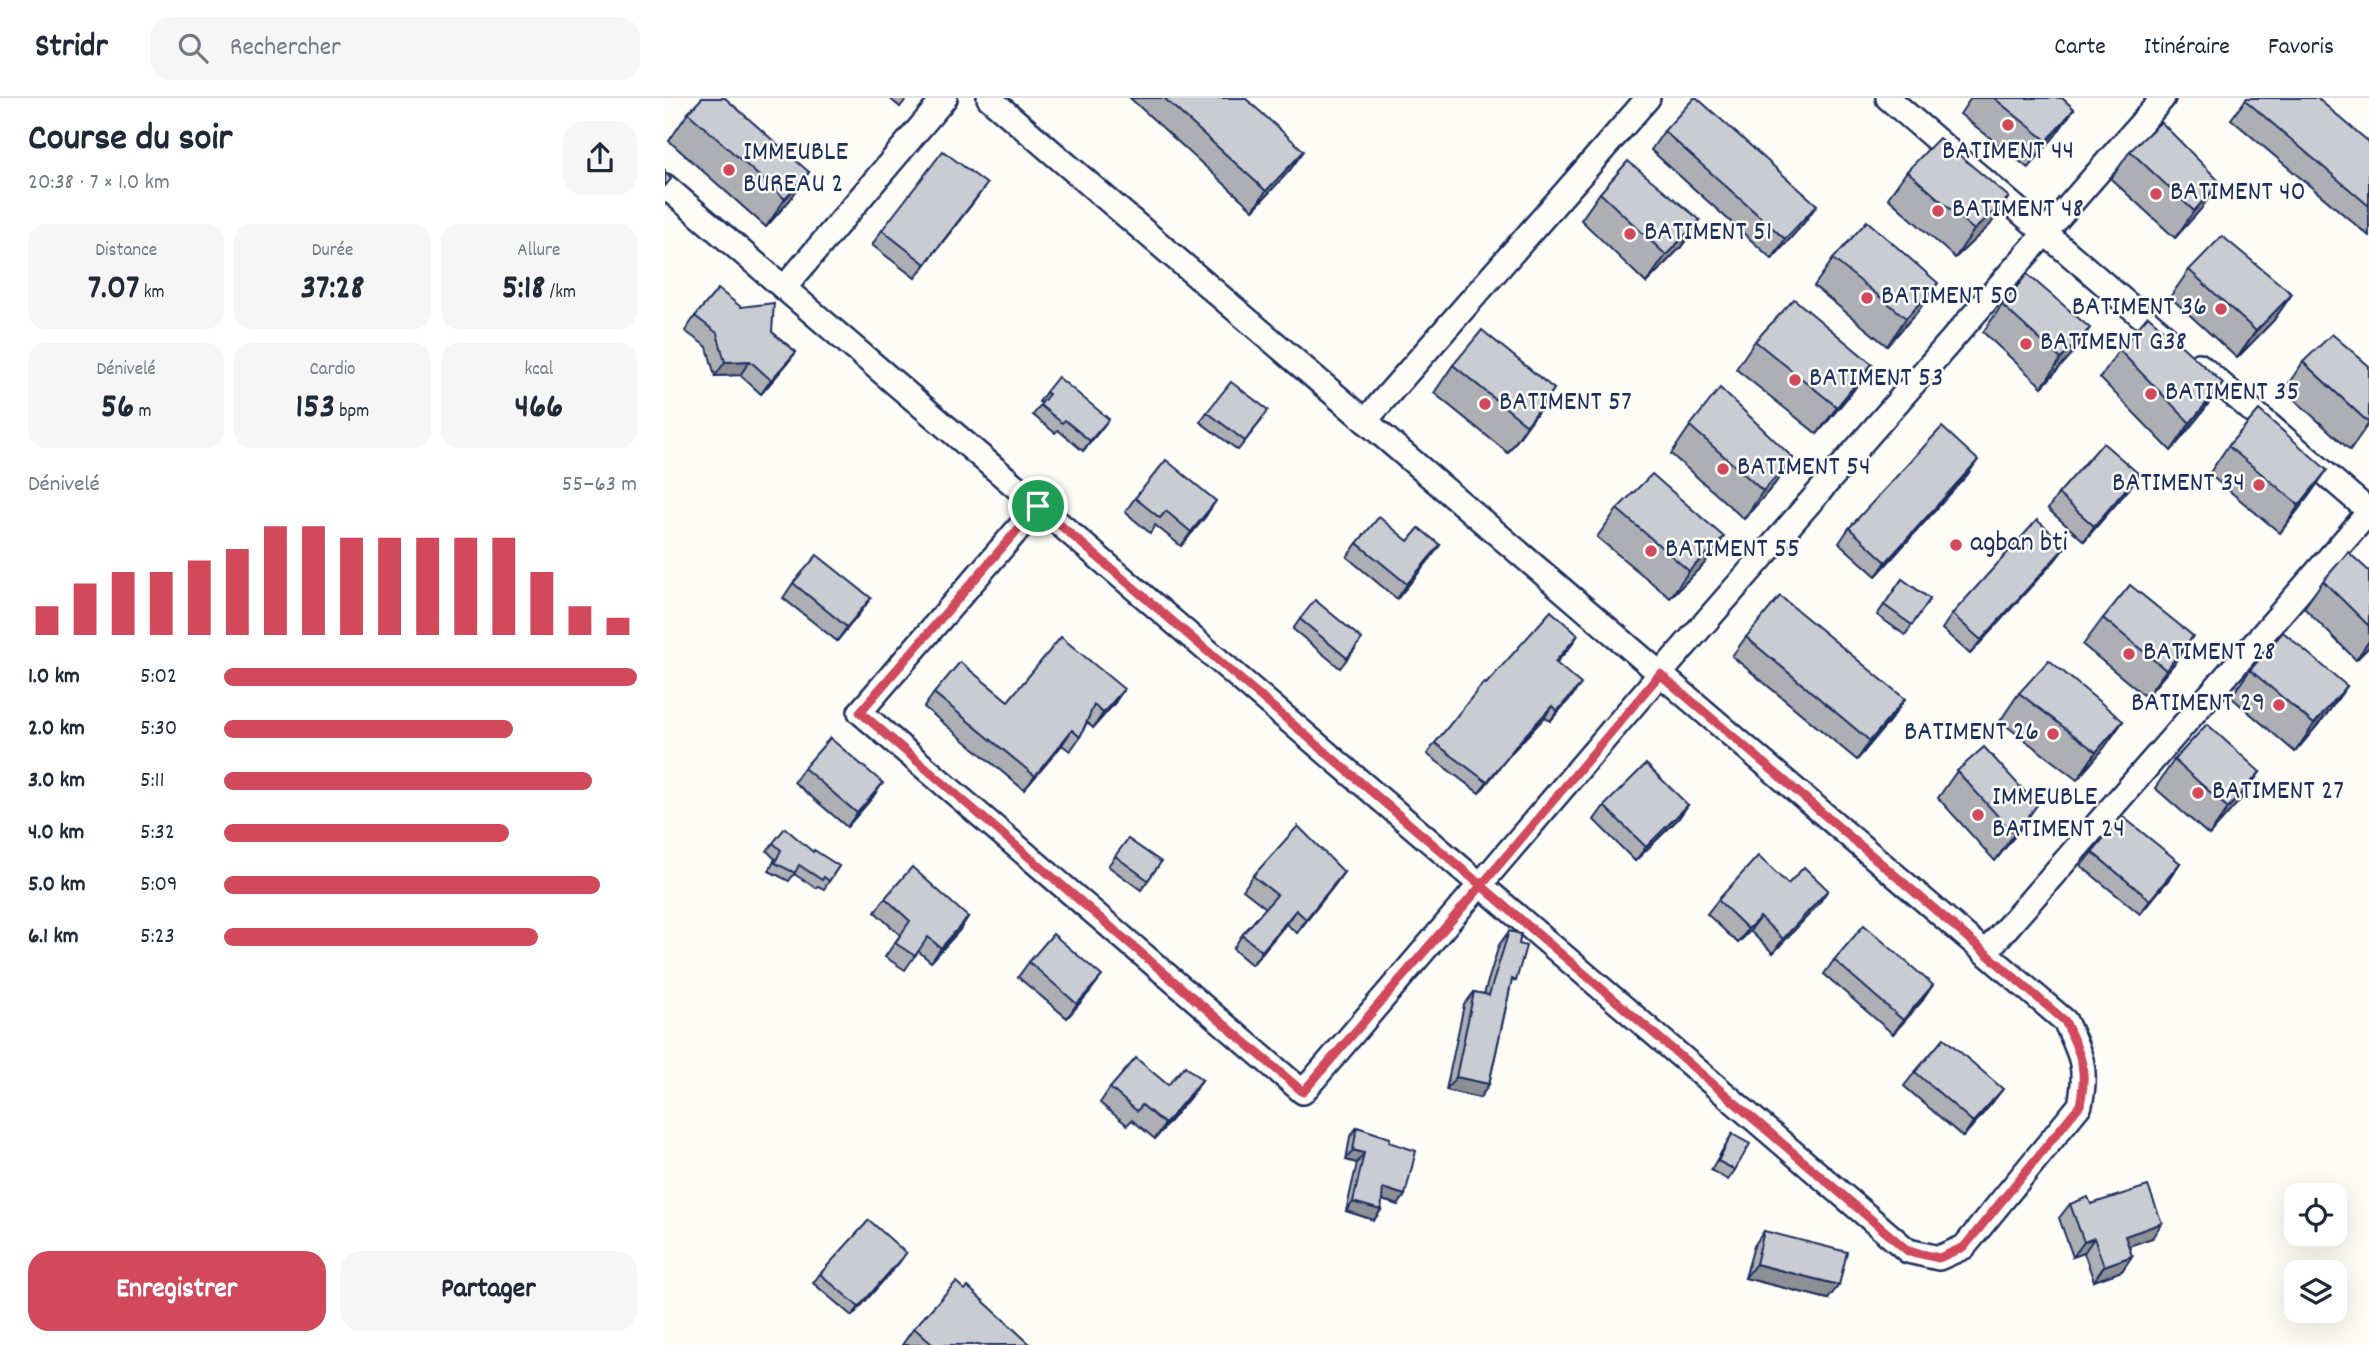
<!DOCTYPE html>
<html lang="fr">
<head>
<meta charset="utf-8">
<style>
	:root { --surface:#fff; --page:#f6f6f7; --text:#1f2937; --muted:#747a83; --line:#e0e1e3; --accent:#d1495b }
	body { margin:0; font-family:Dekko,sans-serif; background:var(--page); color:var(--text); height:100vh; display:flex; flex-direction:column; font-size:26px; white-space:nowrap }
	* { box-sizing:border-box; margin:0 }
	p { font-size:23px; color:var(--muted) }
	.icon { flex:none; width:38px; height:38px; fill:none; stroke:currentColor; stroke-width:2; stroke-linecap:round; stroke-linejoin:round }
	.map { position:relative; flex:1; overflow:hidden }
	.details { display:flex; flex-direction:column; background:var(--surface); width:665px }
	.details>* { flex:none }
	.controls { position:absolute; left:1619px; top:1085px; display:grid; gap:14px }
	.controls a { display:grid; place-items:center; width:63px; height:63px; border-radius:14px; background:var(--surface); box-shadow:0 7px 28px #0002; font-size:35px }
	.pin { position:absolute; display:grid; place-items:center; width:60px; height:60px; color:#fff; margin:-30px; border:4px solid #fff; border-radius:50%; box-shadow:0 2px 7px #0007 }
	.round { display:grid; place-items:center; flex:none; width:74px; height:74px; border-radius:21px; background:var(--page) }
	.headline { display:flex; align-items:center; justify-content:space-between; height:119px; padding:0 28px }
	h1 { font-size:38px; font-weight:700; line-height:52px }
	.stats { display:grid; grid-template-columns:repeat(3,1fr); gap:10px; height:119px; padding:7px 28px }
	.stats div { display:grid; align-content:center; border-radius:18px; background:var(--page); text-align:center }
	.stats b { font-size:35px; font-weight:700 }
	.stats small { font-size:19px; font-weight:400 }
	.stats p { font-size:19px }
	.chart { height:196px; padding:14px 28px }
	.chart p { display:flex; justify-content:space-between }
	.chart svg { width:100%; height:126px; margin-top:7px; stroke:var(--accent); stroke-width:6 }
	.action { display:flex; gap:14px; margin-top:auto; padding:14px 28px }
	.action a { flex:1; height:80px; border-radius:21px; background:var(--accent); color:#fff; font-size:28px; font-weight:700; line-height:80px; text-align:center }
	.action a+a { background:var(--page); color:var(--text) }
	ul { padding:0 28px; list-style:none; font-size:23px }
	li { display:grid; grid-template-columns:112px 84px 1fr; align-items:center; height:52px }
	li i { height:18px; border-radius:9px; background:var(--accent) }
	header { display:flex; align-items:center; gap:42px; box-sizing:border-box; height:98px; padding:0 35px; background:var(--surface); border-bottom:2px solid var(--line) }
	header strong { font-size:33px }
	nav { display:flex; gap:38px; margin-inline-start:auto; font-size:24px }
	.search { width:490px; height:63px; background:var(--page); display:flex; align-items:center; gap:18px; box-sizing:border-box; padding:0 24px; border-radius:21px; color:var(--muted); font-size:26px }
	main { display:flex; flex:1; min-height:0 }
	.map>svg:first-child { display:block }
	.lines { fill:none; stroke-linecap:round; stroke-linejoin:round }
	.minor-casing { stroke:#1b2f5e; stroke-width:28 }
	.minor { stroke:#fdfcf7; stroke-width:23 }
	.wall { fill:#adafb5; stroke:#1b2f5e; stroke-width:2 }
	.shaded-wall { fill:#8d8f94; stroke:#1b2f5e; stroke-width:2 }
	.building { fill:#c9ccd3; stroke:#1b2f5e; stroke-width:2 }
	.route-casing { stroke:#fff; stroke-width:14 }
	.route { stroke:#d1495b; stroke-width:9 }
	.poi-dot { fill:#d1495b; stroke:#fdfcf7; stroke-width:2.5 }
	.labels { text-anchor:middle; dominant-baseline:central; stroke-width:5; stroke-linejoin:round; paint-order:stroke }
	.poi-label { font-size:28px; fill:#1b2f5e; stroke:#fdfcf7; text-anchor:start }
</style>
</head>
<body>
<header>
<strong>Stridr</strong>
<div class="search"><svg class="icon" aria-label="search" viewBox="0 0 24 24"><circle cx="10" cy="10" r="6"/><path d="M15 15l6 6"/></svg>Rechercher</div>
<nav><a>Carte</a><a>Itinéraire</a><a>Favoris</a></nav>
</header>
<main>
<section class="details">
<div class="headline"><div><h1>Course du soir</h1><p>20:38 · 7 × 1.0 km</p></div><a class="round"><svg class="icon" aria-label="share" viewBox="0 0 24 24"><path d="M12 15V3M7 8l5-5 5 5M5 13v7h14v-7"/></svg></a></div>
<div class="stats">
<div><p>Distance</p><b>7.07<small> km</small></b></div>
<div><p>Durée</p><b>37:28</b></div>
<div><p>Allure</p><b>5:18<small> /km</small></b></div>
</div>
<div class="stats">
<div><p>Dénivelé</p><b>56<small> m</small></b></div>
<div><p>Cardio</p><b>153<small> bpm</small></b></div>
<div><p>kcal</p><b>466</b></div>
</div>
<div class="chart"><p><span>Dénivelé</span>55–63 m</p>
<svg viewBox="0 0 160 44" preserveAspectRatio="none"><path d="M5 44V34M15 44V26M25 44V22M35 44V22M45 44V18M55 44V14M65 44V6M75 44V6M85 44V10M95 44V10M105 44V10M115 44V10M125 44V10M135 44V22M145 44V34M155 44V38"/></svg>
</div>
<ul>
<li><b>1.0 km</b>5:02<i style="width:100%"></i></li>
<li><b>2.0 km</b>5:30<i style="width:70%"></i></li>
<li><b>3.0 km</b>5:11<i style="width:89%"></i></li>
<li><b>4.0 km</b>5:32<i style="width:69%"></i></li>
<li><b>5.0 km</b>5:09<i style="width:91%"></i></li>
<li><b>6.1 km</b>5:23<i style="width:76%"></i></li>
</ul>
<div class="action"><a>Enregistrer</a><a>Partager</a></div>
</section>
<div class="map">
<svg width="1704" height="1247" viewBox="0 0 1704 1247">
	<rect width="100%" height="100%" fill="#fdfcf7"/>
	<filter id="ink" filterUnits="userSpaceOnUse"><feTurbulence type="fractalNoise" baseFrequency=".0143" numOctaves="2"/><feDisplacementMap in="SourceGraphic" scale="14" xChannelSelector="R" yChannelSelector="G"/><feConvolveMatrix kernelMatrix="1 2 1 2 8 2 1 2 1" color-interpolation-filters="sRGB"/></filter>
	<g filter="url(#ink)">
		<g class="lines">
			<g class="minor-casing">
				<g id="minor">
					<polyline points="1223,0 1502,240"/>
					<path d="M0 88 1243 1153 1274 1160 1299 1149 1415 1007C1423 969 1416 957 1400 923L324 0"/>
					<polyline points="119,190 280,0"/>
					<polyline points="1534,267 1704,413"/>
					<polyline points="700,323 983,0"/>
					<polyline points="373,408 195,614 638,994 995,576 1498,0"/>
					<polyline points="1320,855 1704,414"/>
				</g>
			</g>
			<use href="#minor" class="minor"/>
		</g>
		<g class="wall">
			<polygon points="224,0 242,0 235,9"/>
			<polygon points="465,0 580,0 625,72 588,112"/>
			<polygon points="1306,0 1397,0 1409,11 1390,38 1363,70 1295,16"/>
			<polygon points="1582,0 1704,44 1704,138 1566,21"/>
			<polygon points="23,15 144,74 125,102 101,129 4,43"/>
			<polygon points="999,33 1152,107 1138,126 1107,161 986,52"/>
			<polygon points="1465,53 1536,111 1510,140 1446,81"/>
			<polygon points="1242,73 1325,127 1290,160 1223,100"/>
			<polygon points="935,95 1035,122 1016,149 981,185 916,122"/>
			<polygon points="311,101 250,180 207,147 217,132"/>
			<polygon points="1168,161 1254,212 1222,248 1149,188"/>
			<polygon points="1524,172 1627,196 1608,223 1572,260 1505,199"/>
			<polygon points="1337,207 1406,257 1377,289 1318,234"/>
			<polygon points="30,218 107,234 131,254 120,268 96,296 75,277 50,278 42,249 20,233"/>
			<polygon points="1090,243 1207,266 1188,293 1152,336 1071,271"/>
			<polygon points="1454,252 1558,285 1539,312 1506,353 1435,280"/>
			<polygon points="1638,264 1704,325 1685,352 1619,292"/>
			<polygon points="788,267 889,291 843,355 769,295"/>
			<polygon points="381,294 437,330 418,353 393,332 390,335 368,317 377,305 374,304"/>
			<polygon points="542,314 597,322 573,352 535,324"/>
			<polygon points="1025,328 1128,360 1109,387 1079,421 1006,356"/>
			<polygon points="1563,348 1662,372 1643,399 1615,435 1544,376"/>
			<polygon points="1303,376 1211,478 1174,445 1184,430"/>
			<polygon points="1464,391 1419,443 1383,411 1393,396"/>
			<polygon points="470,400 541,418 516,448 490,427 485,435 460,414"/>
			<polygon points="952,411 1039,466 1005,500 932,439"/>
			<polygon points="743,443 775,447 765,461 732,501 682,459 692,445"/>
			<polygon points="1401,448 1390,462 1305,556 1277,531 1287,516"/>
			<polygon points="1704,473 1704,549 1691,562 1639,510 1658,483"/>
			<polygon points="1237,481 1265,501 1240,537 1212,517"/>
			<polygon points="128,485 195,515 172,543 118,500"/>
			<polygon points="1438,520 1509,566 1481,599 1418,547"/>
			<polygon points="635,521 690,551 675,570 628,531"/>
			<polygon points="1081,539 1240,601 1227,620 1192,662 1067,558"/>
			<polygon points="906,548 891,565 908,597 885,623 880,619 847,654 814,695 762,656 770,645 821,586"/>
			<polygon points="1585,572 1682,588 1662,616 1630,654 1566,599"/>
			<polygon points="459,591 449,606 428,630 422,624 415,639 405,653 397,647 359,692 259,609 269,595 343,603"/>
			<polygon points="1354,595 1458,623 1439,650 1412,682 1335,623"/>
			<polygon points="1509,662 1595,674 1576,701 1544,737 1490,690"/>
			<polygon points="139,670 208,699 182,729 129,684"/>
			<polygon points="1292,673 1353,734 1330,763 1273,700"/>
			<polygon points="1023,707 1013,721 970,763 929,722 939,708"/>
			<polygon points="463,741 496,764 476,792 443,768"/>
			<polygon points="108,745 148,754 174,768 159,791 153,788 151,790 129,776 124,783 104,773 110,761 102,753"/>
			<polygon points="1427,754 1515,765 1505,780 1475,816 1416,768"/>
			<polygon points="679,774 669,788 632,835 621,826 587,867 568,851 577,837 601,810 578,792 588,778"/>
			<polygon points="1123,786 1153,807 1108,855 1085,833 1073,845 1042,816 1053,802"/>
			<polygon points="220,800 303,819 294,833 266,864 253,853 240,872 220,859 235,837 210,814"/>
			<polygon points="844,833 845,891 824,986 815,1000 781,992 799,907 809,894 819,896 834,847"/>
			<polygon points="1169,862 1258,902 1228,936 1159,876"/>
			<polygon points="364,864 426,892 402,920 353,879"/>
			<polygon points="1250,974 1327,1005 1298,1039 1239,988"/>
			<polygon points="537,982 527,997 490,1041 467,1022 462,1027 435,1005 445,990 503,987"/>
			<polygon points="692,1029 724,1044 740,1097 733,1107 717,1102 716,1112 709,1122 681,1113 692,1065 681,1062 685,1039"/>
			<polygon points="1067,1036 1070,1072 1063,1082 1046,1072 1061,1046"/>
			<polygon points="1405,1106 1426,1106 1487,1140 1463,1148 1467,1158 1457,1173 1429,1183 1419,1155 1408,1159 1394,1120"/>
			<polygon points="1099,1133 1163,1201 1080,1180 1089,1148"/>
			<polygon points="241,1155 234,1165 187,1218 148,1185 155,1176"/>
			<polygon points="300,1192 366,1247 237,1247 249,1230"/>
		</g>
		<g class="shaded-wall">
			<polygon points="1409,11 1390,38 1363,70 1382,43"/>
			<polygon points="639,53 625,72 588,112 601,93"/>
			<polygon points="144,74 125,102 101,129 120,101"/>
			<polygon points="1555,84 1536,111 1510,140 1529,113"/>
			<polygon points="322,86 311,101 250,180 260,166"/>
			<polygon points="1344,99 1325,127 1290,160 1309,132"/>
			<polygon points="1152,107 1138,126 1107,161 1120,141"/>
			<polygon points="1035,122 1016,149 981,185 1001,157"/>
			<polygon points="1273,185 1254,212 1222,248 1241,220"/>
			<polygon points="1627,196 1608,223 1572,260 1591,233"/>
			<polygon points="1425,230 1406,257 1377,289 1396,261"/>
			<polygon points="131,254 120,268 96,296 106,282"/>
			<polygon points="85,263 75,277 50,278 60,264"/>
			<polygon points="1207,266 1188,293 1152,336 1172,309"/>
			<polygon points="1558,285 1539,312 1506,353 1525,325"/>
			<polygon points="889,291 870,318 843,355 862,327"/>
			<polygon points="444,321 437,330 418,353 425,343"/>
			<polygon points="1128,360 1109,387 1079,421 1098,393"/>
			<polygon points="1313,362 1303,376 1211,478 1221,464"/>
			<polygon points="1662,372 1643,399 1615,435 1634,407"/>
			<polygon points="1474,376 1464,391 1419,443 1429,428"/>
			<polygon points="551,403 541,418 516,448 526,434"/>
			<polygon points="1059,439 1039,466 1005,500 1024,473"/>
			<polygon points="775,447 765,461 732,501 742,486"/>
			<polygon points="1401,448 1390,462 1305,556 1316,542"/>
			<polygon points="206,500 195,515 172,543 182,529"/>
			<polygon points="913,537 906,548 882,574 890,564"/>
			<polygon points="1528,538 1509,566 1481,599 1501,572"/>
			<polygon points="1704,543 1704,549 1691,562"/>
			<polygon points="916,586 908,597 885,623 892,613"/>
			<polygon points="1682,588 1662,616 1630,654 1649,626"/>
			<polygon points="459,591 449,606 428,630 438,615"/>
			<polygon points="1240,601 1227,620 1192,662 1205,643"/>
			<polygon points="887,608 880,619 847,654 814,695 855,643"/>
			<polygon points="1458,623 1439,650 1412,682 1431,654"/>
			<polygon points="407,632 397,647 359,692 370,678"/>
			<polygon points="1595,674 1576,701 1544,737 1563,710"/>
			<polygon points="218,685 208,699 182,729 192,715"/>
			<polygon points="1023,707 1013,721 970,763 981,749"/>
			<polygon points="1372,707 1353,734 1330,763 1349,736"/>
			<polygon points="1515,765 1505,780 1475,816 1485,802"/>
			<polygon points="679,774 669,788 632,835 641,821"/>
			<polygon points="1163,792 1153,807 1108,855 1118,841"/>
			<polygon points="631,812 621,826 587,867 597,853"/>
			<polygon points="303,819 294,833 266,864 276,850"/>
			<polygon points="1095,819 1085,833 1073,845 1083,831"/>
			<polygon points="437,878 426,892 402,920 412,906"/>
			<polygon points="1268,887 1258,902 1228,936 1238,922"/>
			<polygon points="791,979 824,986 815,1000 781,992"/>
			<polygon points="537,982 527,997 490,1041 500,1026"/>
			<polygon points="1338,991 1327,1005 1298,1039 1308,1024"/>
			<polygon points="688,1052 699,1055 692,1065 681,1062"/>
			<polygon points="718,1090 740,1097 733,1107 712,1100"/>
			<polygon points="688,1104 716,1112 709,1122 681,1113"/>
			<polygon points="1497,1125 1487,1140 1450,1153 1460,1138"/>
			<polygon points="1429,1140 1419,1155 1408,1159 1419,1144"/>
			<polygon points="241,1155 234,1165 187,1218 194,1209"/>
			<polygon points="1467,1158 1457,1173 1429,1183 1439,1168"/>
			<polygon points="1091,1166 1174,1187 1163,1201 1080,1180"/>
		</g>
		<g class="building">
			<polygon points="37,0 60,0 144,74 120,101 23,15"/>
			<polygon points="499,0 580,0 639,53 601,93"/>
			<polygon points="1029,0 1032,0 1152,107 1120,141 999,33"/>
			<polygon points="1329,0 1397,0 1409,11 1382,43"/>
			<polygon points="1582,0 1652,0 1704,44 1704,108 1580,2"/>
			<polygon points="1496,24 1555,84 1529,113 1465,53"/>
			<polygon points="1274,40 1344,99 1309,132 1242,73"/>
			<polygon points="278,53 322,86 260,166 217,132"/>
			<polygon points="963,63 1035,122 1001,157 935,95"/>
			<polygon points="0,71 0,74 6,81 0,88"/>
			<polygon points="1202,123 1273,185 1241,220 1168,161"/>
			<polygon points="1557,138 1627,196 1591,233 1524,172"/>
			<polygon points="1362,176 1425,230 1396,261 1337,207"/>
			<polygon points="53,191 76,209 109,205 107,234 131,254 106,282 85,263 60,264 52,235 30,218"/>
			<polygon points="1129,201 1207,266 1172,309 1090,243"/>
			<polygon points="1483,218 1558,285 1525,325 1454,252"/>
			<polygon points="817,232 889,291 862,327 788,267"/>
			<polygon points="1667,236 1704,268 1704,325 1638,264"/>
			<polygon points="393,279 444,321 425,343 400,322 397,325 375,307 384,296 381,294"/>
			<polygon points="566,284 603,312 580,343 542,314"/>
			<polygon points="1055,290 1128,360 1098,393 1025,328"/>
			<polygon points="1594,312 1662,372 1634,407 1563,348"/>
			<polygon points="1277,329 1313,362 1221,464 1184,430"/>
			<polygon points="1438,345 1474,376 1429,428 1393,396"/>
			<polygon points="501,362 551,403 526,434 501,413 495,420 470,400"/>
			<polygon points="987,376 1059,439 1024,473 952,411"/>
			<polygon points="714,419 743,443 754,430 775,447 742,486 692,445"/>
			<polygon points="1372,422 1401,448 1316,542 1287,516"/>
			<polygon points="1683,454 1704,473 1704,528 1658,483"/>
			<polygon points="152,457 206,500 182,529 128,485"/>
			<polygon points="1237,481 1265,501 1247,527 1219,507"/>
			<polygon points="1465,487 1528,538 1501,572 1438,520"/>
			<polygon points="1115,498 1240,601 1205,643 1081,539"/>
			<polygon points="650,502 697,541 682,560 635,521"/>
			<polygon points="886,513 913,537 890,564 916,586 892,613 887,608 855,643 822,684 770,645 819,584 821,586"/>
			<polygon points="1618,534 1682,588 1649,626 1585,572"/>
			<polygon points="396,539 459,591 438,615 429,607 415,639 407,632 370,678 269,595 295,564 343,603"/>
			<polygon points="1384,562 1458,623 1431,654 1354,595"/>
			<polygon points="1542,626 1595,674 1563,710 1509,662"/>
			<polygon points="165,640 218,685 192,715 139,670"/>
			<polygon points="1319,649 1372,707 1349,736 1292,673"/>
			<polygon points="981,666 1023,707 981,749 939,708"/>
			<polygon points="1457,718 1515,765 1485,802 1427,754"/>
			<polygon points="633,728 679,774 641,821 631,812 597,853 577,837 612,797 588,778"/>
			<polygon points="120,730 148,754 149,752 174,768 164,783 159,779 157,782 134,767 130,775 110,765 116,752 108,745"/>
			<polygon points="463,741 496,764 483,782 450,758"/>
			<polygon points="1093,758 1123,786 1139,769 1163,792 1118,841 1095,819 1083,831 1053,802"/>
			<polygon points="247,769 303,819 276,850 263,839 250,858 230,845 245,823 220,800"/>
			<polygon points="1199,827 1268,887 1238,922 1169,862"/>
			<polygon points="844,833 856,836 854,846 861,848 851,883 847,881 824,986 791,979 809,894 824,897"/>
			<polygon points="388,836 437,878 412,906 364,864"/>
			<polygon points="1279,940 1338,991 1308,1024 1250,974"/>
			<polygon points="471,960 503,987 520,968 537,982 500,1026 477,1007 472,1013 445,990"/>
			<polygon points="692,1029 725,1040 724,1044 751,1053 740,1097 718,1090 716,1112 688,1104 699,1055 688,1052"/>
			<polygon points="1067,1036 1085,1046 1070,1072 1053,1063"/>
			<polygon points="1483,1088 1497,1125 1460,1138 1467,1158 1439,1168 1429,1140 1419,1144 1405,1106 1423,1099 1426,1106"/>
			<polygon points="204,1122 241,1155 194,1209 155,1176"/>
			<polygon points="1099,1133 1182,1154 1174,1187 1091,1166"/>
			<polygon points="291,1184 300,1192 303,1189 366,1247 268,1247 249,1230"/>
		</g>
	</g>
	<g class="lines" filter="url(#ink)">
		<g class="route-casing">
			<path id="route" d="M373 408 1243 1153 1274 1160 1299 1149 1415 1007C1423 969 1416 957 1400 923L995 576 816 788 638 994 195 614 373 408"/>
		</g>
		<use href="#route" class="route"/>
	</g>
	<g class="poi-dot">
		<circle cx="1343" cy="27" r="7"/>
		<circle cx="64" cy="72" r="7"/>
		<circle cx="1491" cy="96" r="7"/>
		<circle cx="1273" cy="113" r="7"/>
		<circle cx="965" cy="136" r="7"/>
		<circle cx="1202" cy="200" r="7"/>
		<circle cx="1556" cy="211" r="7"/>
		<circle cx="1361" cy="246" r="7"/>
		<circle cx="1130" cy="282" r="7"/>
		<circle cx="1486" cy="296" r="7"/>
		<circle cx="820" cy="306" r="7"/>
		<circle cx="1058" cy="371" r="7"/>
		<circle cx="1594" cy="387" r="7"/>
		<circle cx="1291" cy="447" r="7"/>
		<circle cx="986" cy="453" r="7"/>
		<circle cx="1464" cy="556" r="7"/>
		<circle cx="1614" cy="607" r="7"/>
		<circle cx="1388" cy="636" r="7"/>
		<circle cx="1533" cy="695" r="7"/>
		<circle cx="1313" cy="717" r="7"/>
	</g>
	<g class="labels">
		<g class="poi-label">
			<text x="1343" y="55" text-anchor="middle">BATIMENT 44</text>
			<text x="78" y="56">IMMEUBLE<tspan x="78" dy="32">BUREAU 2</tspan></text>
			<text x="1505" y="96">BATIMENT 40</text>
			<text x="1287" y="113">BATIMENT 48</text>
			<text x="979" y="136">BATIMENT 51</text>
			<text x="1216" y="200">BATIMENT 50</text>
			<text x="1542" y="211" text-anchor="end">BATIMENT 36</text>
			<text x="1375" y="246">BATIMENT G38</text>
			<text x="1144" y="282">BATIMENT 53</text>
			<text x="1500" y="296">BATIMENT 35</text>
			<text x="834" y="306">BATIMENT 57</text>
			<text x="1072" y="371">BATIMENT 54</text>
			<text x="1580" y="387" text-anchor="end">BATIMENT 34</text>
			<text x="1305" y="447">agban bti</text>
			<text x="1000" y="453">BATIMENT 55</text>
			<text x="1478" y="556">BATIMENT 28</text>
			<text x="1600" y="607" text-anchor="end">BATIMENT 29</text>
			<text x="1374" y="636" text-anchor="end">BATIMENT 26</text>
			<text x="1547" y="695">BATIMENT 27</text>
			<text x="1327" y="701">IMMEUBLE<tspan x="1327" dy="32">BATIMENT 24</tspan></text>
		</g>
	</g>
</svg>
<div class="controls">
<a><svg class="icon" aria-label="locate" viewBox="0 0 24 24"><circle cx="12" cy="12" r="6"/><path d="M12 2v4M12 18v4M2 12h4M18 12h4"/></svg></a>
<a><svg class="icon" aria-label="layers" viewBox="0 0 24 24"><path d="M12 4l9 5-9 5-9-5zM3 14l9 5 9-5"/></svg></a>
</div>
<div class="pin" style="left:373px;top:408px;background:#1e9e55"><svg class="icon" aria-label="arrive" viewBox="0 0 24 24"><path d="M6 21V4h12l-3 4 3 4H6"/></svg></div>
</div>
</main>
</body>
</html>
